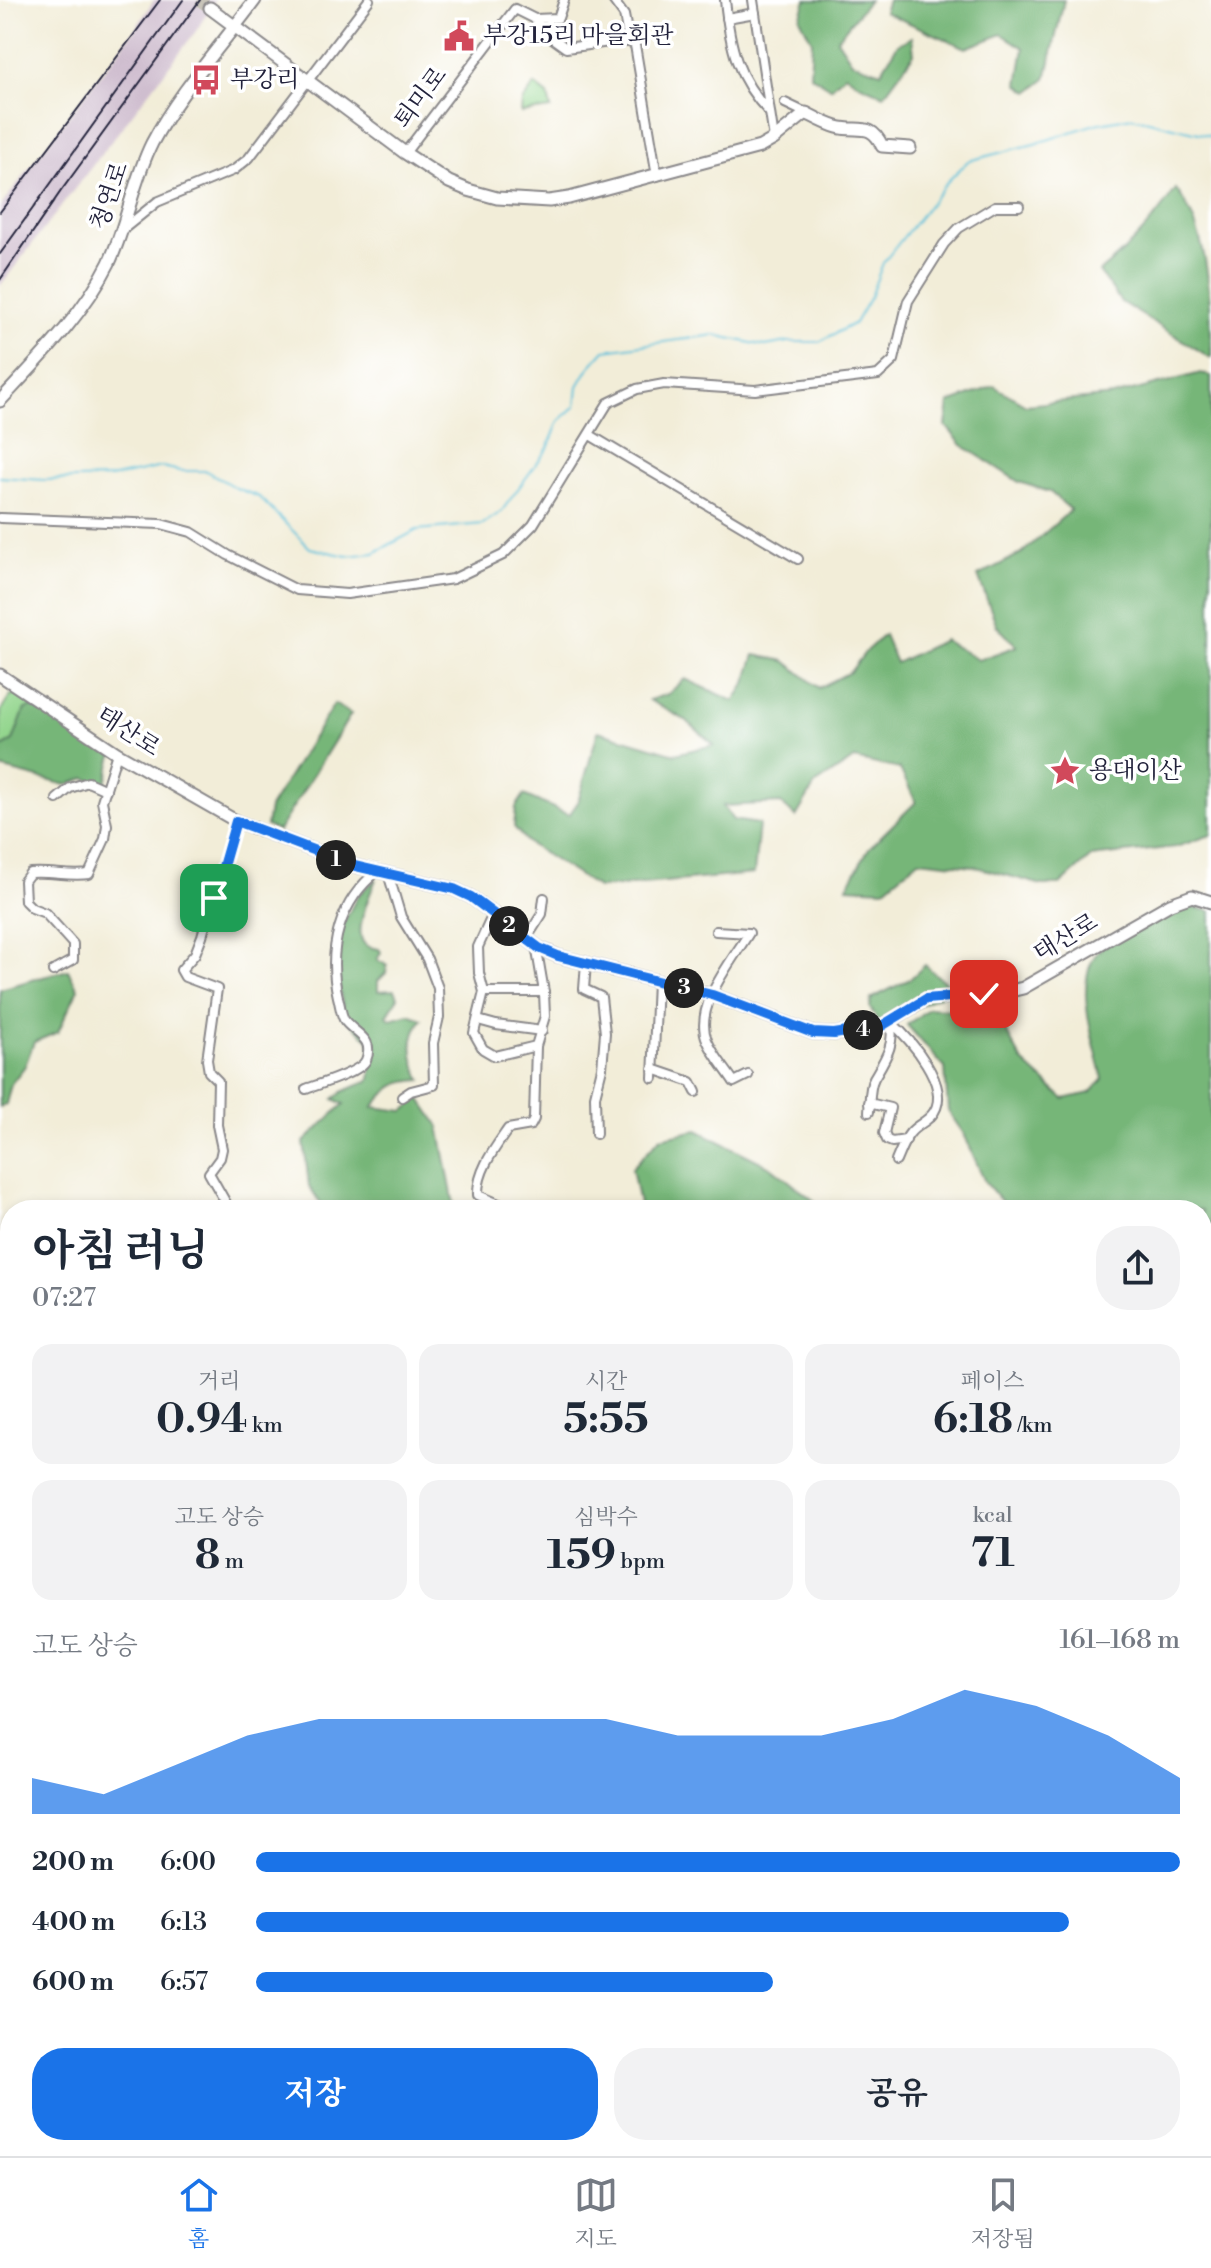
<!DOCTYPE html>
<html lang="ko">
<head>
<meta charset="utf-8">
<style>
	:root { --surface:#fff; --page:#f2f2f3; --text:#1f2937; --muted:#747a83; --line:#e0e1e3; --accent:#1a73e8 }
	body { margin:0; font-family:"Libre Bodoni","Noto Serif KR",serif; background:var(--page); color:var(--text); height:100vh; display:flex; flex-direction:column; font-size:30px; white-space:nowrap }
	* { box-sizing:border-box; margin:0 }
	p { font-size:26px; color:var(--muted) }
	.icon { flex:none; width:44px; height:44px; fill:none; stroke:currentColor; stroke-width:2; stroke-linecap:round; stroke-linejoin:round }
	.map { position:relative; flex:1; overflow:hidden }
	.details { position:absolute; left:0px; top:1200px; width:1212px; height:956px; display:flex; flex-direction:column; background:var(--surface); border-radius:32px 32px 0 0; box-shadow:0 4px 12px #0003 }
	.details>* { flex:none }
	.pin { position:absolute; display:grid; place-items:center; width:68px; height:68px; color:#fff; margin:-34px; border-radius:16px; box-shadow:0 4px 12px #0006 }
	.km { position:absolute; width:40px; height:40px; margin:-20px; border-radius:50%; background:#222; color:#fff; font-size:22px; line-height:40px; text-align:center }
	.round { display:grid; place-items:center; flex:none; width:84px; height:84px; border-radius:32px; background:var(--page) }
	.summary { display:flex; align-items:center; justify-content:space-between; height:136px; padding:0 32px }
	h1 { font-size:44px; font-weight:700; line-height:60px }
	.figures { display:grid; grid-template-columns:repeat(3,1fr); gap:12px; height:136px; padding:8px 32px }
	.figures div { display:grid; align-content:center; border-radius:20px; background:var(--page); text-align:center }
	.figures b { font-size:40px; font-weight:700 }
	.figures small { font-size:22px; font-weight:400 }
	.figures p { font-size:22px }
	.chart { height:224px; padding:16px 32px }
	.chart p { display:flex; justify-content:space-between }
	.chart svg { width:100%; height:144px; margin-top:8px; fill:var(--accent); opacity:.7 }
	.button { display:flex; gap:16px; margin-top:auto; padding:16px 32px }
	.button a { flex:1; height:92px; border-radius:32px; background:var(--accent); color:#fff; font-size:32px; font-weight:700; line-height:92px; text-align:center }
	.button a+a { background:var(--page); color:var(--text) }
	ul { padding:0 32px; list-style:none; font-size:26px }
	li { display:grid; grid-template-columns:128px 96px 1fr; align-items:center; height:60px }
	li i { height:20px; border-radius:10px; background:var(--accent) }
	.dock { display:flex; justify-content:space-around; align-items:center; height:112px; border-top:2px solid var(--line); background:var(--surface); font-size:22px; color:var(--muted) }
	.dock a { display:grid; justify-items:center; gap:4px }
	.dock .current { color:var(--accent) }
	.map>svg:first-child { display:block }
	.industrial { fill:#cfbdcf }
	.green { fill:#93d58d; stroke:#5a7c64; stroke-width:2 }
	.forest { fill:#76b678; stroke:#4c6c5a; stroke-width:2 }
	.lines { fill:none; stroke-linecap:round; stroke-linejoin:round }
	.stream { stroke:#5bc0da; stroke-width:2 }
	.secondary-tunnel { stroke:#c8c4b9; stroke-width:11; stroke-dasharray:11 5.5; stroke-linecap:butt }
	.street-casing { stroke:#8a888a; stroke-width:12 }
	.secondary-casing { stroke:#8a888a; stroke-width:15 }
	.street { stroke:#fff; stroke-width:8 }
	.secondary { stroke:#fff; stroke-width:11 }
	.rail { stroke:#22223b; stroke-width:2 }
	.route-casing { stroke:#fff; stroke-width:16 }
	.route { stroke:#1a73e8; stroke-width:10 }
	.labels { text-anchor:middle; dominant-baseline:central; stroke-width:7; stroke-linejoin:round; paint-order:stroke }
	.poi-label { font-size:24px; fill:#22223b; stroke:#fff; text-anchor:start }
	.street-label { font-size:24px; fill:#22223b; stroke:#fff }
</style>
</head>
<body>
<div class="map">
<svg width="1211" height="2156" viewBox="0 0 1211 2156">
	<rect width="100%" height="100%" fill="#fff"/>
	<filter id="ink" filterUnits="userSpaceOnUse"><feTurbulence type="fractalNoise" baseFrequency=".0125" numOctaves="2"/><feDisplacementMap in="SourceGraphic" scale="16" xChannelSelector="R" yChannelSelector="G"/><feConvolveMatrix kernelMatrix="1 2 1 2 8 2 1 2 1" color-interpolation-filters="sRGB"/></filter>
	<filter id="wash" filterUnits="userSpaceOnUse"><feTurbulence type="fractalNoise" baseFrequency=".006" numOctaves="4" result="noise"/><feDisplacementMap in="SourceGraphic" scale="32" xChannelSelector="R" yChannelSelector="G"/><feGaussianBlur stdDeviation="1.8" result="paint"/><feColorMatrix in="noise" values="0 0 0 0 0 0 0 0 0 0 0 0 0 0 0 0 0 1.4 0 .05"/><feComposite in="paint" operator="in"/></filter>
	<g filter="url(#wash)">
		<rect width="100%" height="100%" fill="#f2edd8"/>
		<polygon class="industrial" points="154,0 215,0 196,31 0,286 0,207 136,28"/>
		<g class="green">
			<polygon points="535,85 548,95 551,109 521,113 522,102"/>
			<polygon points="16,694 34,707 25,709 14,741 0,748 1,711 11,695"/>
		</g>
		<g class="forest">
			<polygon points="806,0 869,0 837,39 852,62 881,72 898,44 912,37 914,54 884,95 859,84 845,74 831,88 810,75 812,41 800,18"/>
			<polygon points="888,0 1064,0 1046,79 1029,92 1018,84 1024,48 1002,34 966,48 884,12"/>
			<path d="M1176 189C1211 235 1211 302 1211 358L1121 302 1099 272C1133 245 1151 224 1176 189Z"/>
			<polygon points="1201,373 1211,376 1211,835 1176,847 1091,857 1060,885 1042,885 973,866 919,860 884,889 847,887 869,848 916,802 900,769 854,759 815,785 796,817 781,803 723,806 733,820 759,824 754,874 598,888 528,843 514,827 516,807 524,795 569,815 578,802 598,731 675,754 714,745 687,721 649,700 668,694 685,679 734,701 746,683 755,655 785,661 819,688 850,672 867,650 884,635 896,663 944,640 978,660 1017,646 997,626 978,576 1022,553 1071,510 1050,492 1019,482 962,445 946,426 949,403 994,386 1026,405 1113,396"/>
			<polygon points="334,704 351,714 278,831 266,826 269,808"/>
			<polygon points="34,707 113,755 105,787 86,778 66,785 0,768 0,748 13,741 25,709"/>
			<path d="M376 879C371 893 350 936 367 946 370 948 375 948 379 949L381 952 377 960 387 965 386 973 378 981V991L395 990 398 997 387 1016 390 1019 409 1014 422 1019C408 1038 411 1060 422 1080 395 1081 390 1087 373 1107L404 1111 420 1098 439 1126 455 1210H325L309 1186 304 1142 344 1104 334 1099 342 1092 370 1080 372 1060 369 1039 345 1018 334 963 344 922 358 895Z"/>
			<path d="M1185 906 1211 911V1370L1202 1376V1210H1009L985 1182 964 1134 948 1111 945 1068 907 1025 929 1008 996 1013 1022 1061 1064 1099 1090 1093 1103 1079C1094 1041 1068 972 1106 944 1127 928 1161 917 1185 906Z"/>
			<polygon points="925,965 947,984 948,992 880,1024 870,1008 871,999 910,979"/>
			<polygon points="68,970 78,989 58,1032 34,1042 25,1066 11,1084 6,1104 0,1107 0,989"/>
			<polygon points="697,1130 771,1167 826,1210 640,1210 632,1168 660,1138"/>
			<polygon points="10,1796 10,2053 0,2052 0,1858 5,1803"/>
			<polygon points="275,2146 500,2146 513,2156 270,2156"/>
			<polygon points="573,2146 893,2146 884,2156 590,2156"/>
		</g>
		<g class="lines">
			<polyline class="stream" points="0,477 44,480 110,478 162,467 180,471 206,471 236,488 259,497 310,548 347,556 374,553 417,530 483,524 501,512 548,448 559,421 576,406 578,386 588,369 605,350 715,335 765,346 788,342 819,342 855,323 870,297 883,263 947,182 968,161 1038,143 1095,124 1132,117 1211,136"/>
		</g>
	</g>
	<g filter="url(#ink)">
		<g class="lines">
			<polyline class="secondary-tunnel" points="198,0 210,8"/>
			<g class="street-casing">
				<g id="street">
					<polyline points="613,0 624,15 629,42 635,45 657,176"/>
					<path d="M725 0C730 47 737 79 770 113"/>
					<polyline points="753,0 774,139"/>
					<polyline points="727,18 755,13"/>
					<polyline points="535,19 558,18 564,0"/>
					<polyline points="785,103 806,113"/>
					<polyline points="405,153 515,9 535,19 541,30 566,48 617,41 629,42"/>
					<polyline points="121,231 157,202 234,170 249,158 369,0"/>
					<polyline points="590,435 798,559"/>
					<polyline points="0,518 161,524 191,532 228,555 297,590 347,594 453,579 503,555 533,525 608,403 637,389 664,384 755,390 878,375 894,360 908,301 944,244 959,228 995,206 1019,206"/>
					<polyline points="57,799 70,788 88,782 106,790"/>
					<polyline points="388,873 401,917 427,959 438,988 439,1017 433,1043 434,1085 411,1091 402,1097"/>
					<polyline points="493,914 478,947 479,973 484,992 474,1033 483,1049 495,1056 536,1046"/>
					<path d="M716 931 749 933C732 961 693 1007 707 1040 713 1055 725 1068 734 1082L748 1075"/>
					<polyline points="526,939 542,914 544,898"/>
					<polyline points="586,963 584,989 601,997 605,1033 602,1068 595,1096 596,1134"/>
					<path d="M53 971 73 960V944L45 913 32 908 25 901 24 881 30 873C50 871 69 877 89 874L105 839 107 825 102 801 117 753"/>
					<polyline points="484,992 544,992"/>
					<polyline points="478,1020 496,1025 542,1031"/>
					<polyline points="653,1069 691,1082 696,1092"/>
					<polyline points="653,1078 657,981"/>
					<path d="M306 1089C320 1084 361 1072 366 1060 375 1038 355 1034 345 1021 341 1016 340 1004 338 997 327 950 339 901 378 871"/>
					<polyline points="869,1103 890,1108 884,1133 887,1140 892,1142 906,1140"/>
					<path d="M869 1112C870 1101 869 1087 874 1078 885 1059 896 1044 890 1021 910 1039 951 1085 934 1112 928 1122 917 1124 910 1133 904 1140 900 1152 896 1161"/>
					<path d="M508 1208 478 1195C477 1171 495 1148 508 1129L531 1125 534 1119 536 1046 545 1016 544 992 537 951 539 948"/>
					<polyline points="230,1210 209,1173 220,1158 222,1149 217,1125 218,1081 209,1072 207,1060 217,989 185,977 181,970 195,954 202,936 236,821"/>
					<polyline points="1202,1506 1211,1502"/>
					<polyline points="1202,1620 1211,1622"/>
					<polyline points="1202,1658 1211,1660"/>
					<polyline points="0,1792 5,1803 0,1819"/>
				</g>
			</g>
			<g class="secondary-casing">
				<g id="secondary">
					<path d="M210 8 405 153 449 182 468 190 497 198 549 201 569 198 760 147 774 139 806 113C816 118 826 124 837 127 858 133 871 121 882 146L910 148"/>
					<path d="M0 401C39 359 83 315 109 263 127 225 133 181 152 143 179 92 221 46 255 0"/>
					<polyline points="0,675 117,753 236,821 355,866 454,889 471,897 539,948 558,956 712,995 813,1033 834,1034 880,1027 926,999 1002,993 1023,988 1170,904 1192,896 1211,902"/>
					<polyline points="1202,1831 1211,1796"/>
					<polyline points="1102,2156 1104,2146"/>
				</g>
			</g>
			<use href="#street" class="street"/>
			<use href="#secondary" class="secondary"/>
			<g class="rail">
				<polyline points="0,212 160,0"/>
				<polyline points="0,254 183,0"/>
				<polyline points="0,280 61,191 200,0"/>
			</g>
		</g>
	</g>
	<g class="lines" filter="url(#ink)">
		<g class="route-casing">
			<polyline id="route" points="214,898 236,821 355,866 454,889 471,897 539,948 558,956 712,995 813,1033 834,1034 880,1027 926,999 984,994"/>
		</g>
		<use href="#route" class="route"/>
	</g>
	<defs>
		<g id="civic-bare" transform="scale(2.4)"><path d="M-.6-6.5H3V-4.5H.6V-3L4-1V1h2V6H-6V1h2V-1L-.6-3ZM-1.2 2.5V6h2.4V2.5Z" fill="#d1495b" stroke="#fff" stroke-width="2.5" paint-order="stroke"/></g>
		<g id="bus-bare" transform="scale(2.4)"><path d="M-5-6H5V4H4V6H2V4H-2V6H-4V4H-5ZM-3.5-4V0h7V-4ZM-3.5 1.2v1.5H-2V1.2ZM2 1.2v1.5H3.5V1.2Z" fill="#d1495b" stroke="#fff" stroke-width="2.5" paint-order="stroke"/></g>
		<g id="sight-bare" transform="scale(2.4)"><path d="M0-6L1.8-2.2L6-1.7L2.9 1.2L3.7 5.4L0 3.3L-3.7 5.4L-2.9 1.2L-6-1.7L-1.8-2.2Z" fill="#d1495b" stroke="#fff" stroke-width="2.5" paint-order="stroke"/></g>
	</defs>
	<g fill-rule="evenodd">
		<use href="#civic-bare" x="459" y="36"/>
		<use href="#bus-bare" x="206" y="80"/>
		<use href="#sight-bare" x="1065" y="771"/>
	</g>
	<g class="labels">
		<g class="poi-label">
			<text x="483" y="36">부강15리 마을회관</text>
			<text x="230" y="80">부강리</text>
			<text x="1089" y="771">용대이산</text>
		</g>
		<g class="street-label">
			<text transform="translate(421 98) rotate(-53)">퇴미로</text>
			<text transform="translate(110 196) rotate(-71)">청연로</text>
			<text transform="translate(128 732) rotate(33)">태산로</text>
			<text transform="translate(1066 938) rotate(-31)">태산로</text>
		</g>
	</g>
</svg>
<div class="pin" style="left:214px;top:898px;background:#1e9e55"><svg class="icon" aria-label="arrive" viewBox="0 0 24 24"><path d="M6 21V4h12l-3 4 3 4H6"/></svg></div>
<div class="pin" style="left:984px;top:994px;background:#d93025"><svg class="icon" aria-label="check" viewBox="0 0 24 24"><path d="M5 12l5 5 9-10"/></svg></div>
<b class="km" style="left:336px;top:860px">1</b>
<b class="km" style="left:509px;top:926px">2</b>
<b class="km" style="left:684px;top:988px">3</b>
<b class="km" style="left:863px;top:1030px">4</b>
<section class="details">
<div class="summary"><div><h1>아침 러닝</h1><p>07:27</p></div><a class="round"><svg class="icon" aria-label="share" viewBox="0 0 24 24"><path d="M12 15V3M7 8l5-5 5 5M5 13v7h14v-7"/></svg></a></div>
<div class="figures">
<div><p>거리</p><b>0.94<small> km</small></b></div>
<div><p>시간</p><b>5:55</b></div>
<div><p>페이스</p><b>6:18<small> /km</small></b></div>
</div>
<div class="figures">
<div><p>고도 상승</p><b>8<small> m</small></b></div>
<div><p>심박수</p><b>159<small> bpm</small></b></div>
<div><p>kcal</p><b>71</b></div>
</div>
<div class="chart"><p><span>고도 상승</span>161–168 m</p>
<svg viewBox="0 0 160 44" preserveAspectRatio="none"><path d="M0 44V33L10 38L20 29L30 20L40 15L50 15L60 15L70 15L80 15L90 20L100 20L110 20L120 15L130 6L140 11L150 20L160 33V44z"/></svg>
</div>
<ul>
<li><b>200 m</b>6:00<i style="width:100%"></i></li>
<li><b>400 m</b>6:13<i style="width:88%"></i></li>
<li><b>600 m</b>6:57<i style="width:56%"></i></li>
</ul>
<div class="button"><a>저장</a><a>공유</a></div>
</section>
</div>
<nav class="dock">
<a class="current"><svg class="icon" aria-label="home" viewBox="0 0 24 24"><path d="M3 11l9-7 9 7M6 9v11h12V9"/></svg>홈</a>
<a><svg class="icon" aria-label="map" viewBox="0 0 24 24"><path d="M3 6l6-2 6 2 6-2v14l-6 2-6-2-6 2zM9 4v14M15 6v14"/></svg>지도</a>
<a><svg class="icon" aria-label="saved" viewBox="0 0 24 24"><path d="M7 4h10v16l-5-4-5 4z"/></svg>저장됨</a>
</nav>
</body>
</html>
